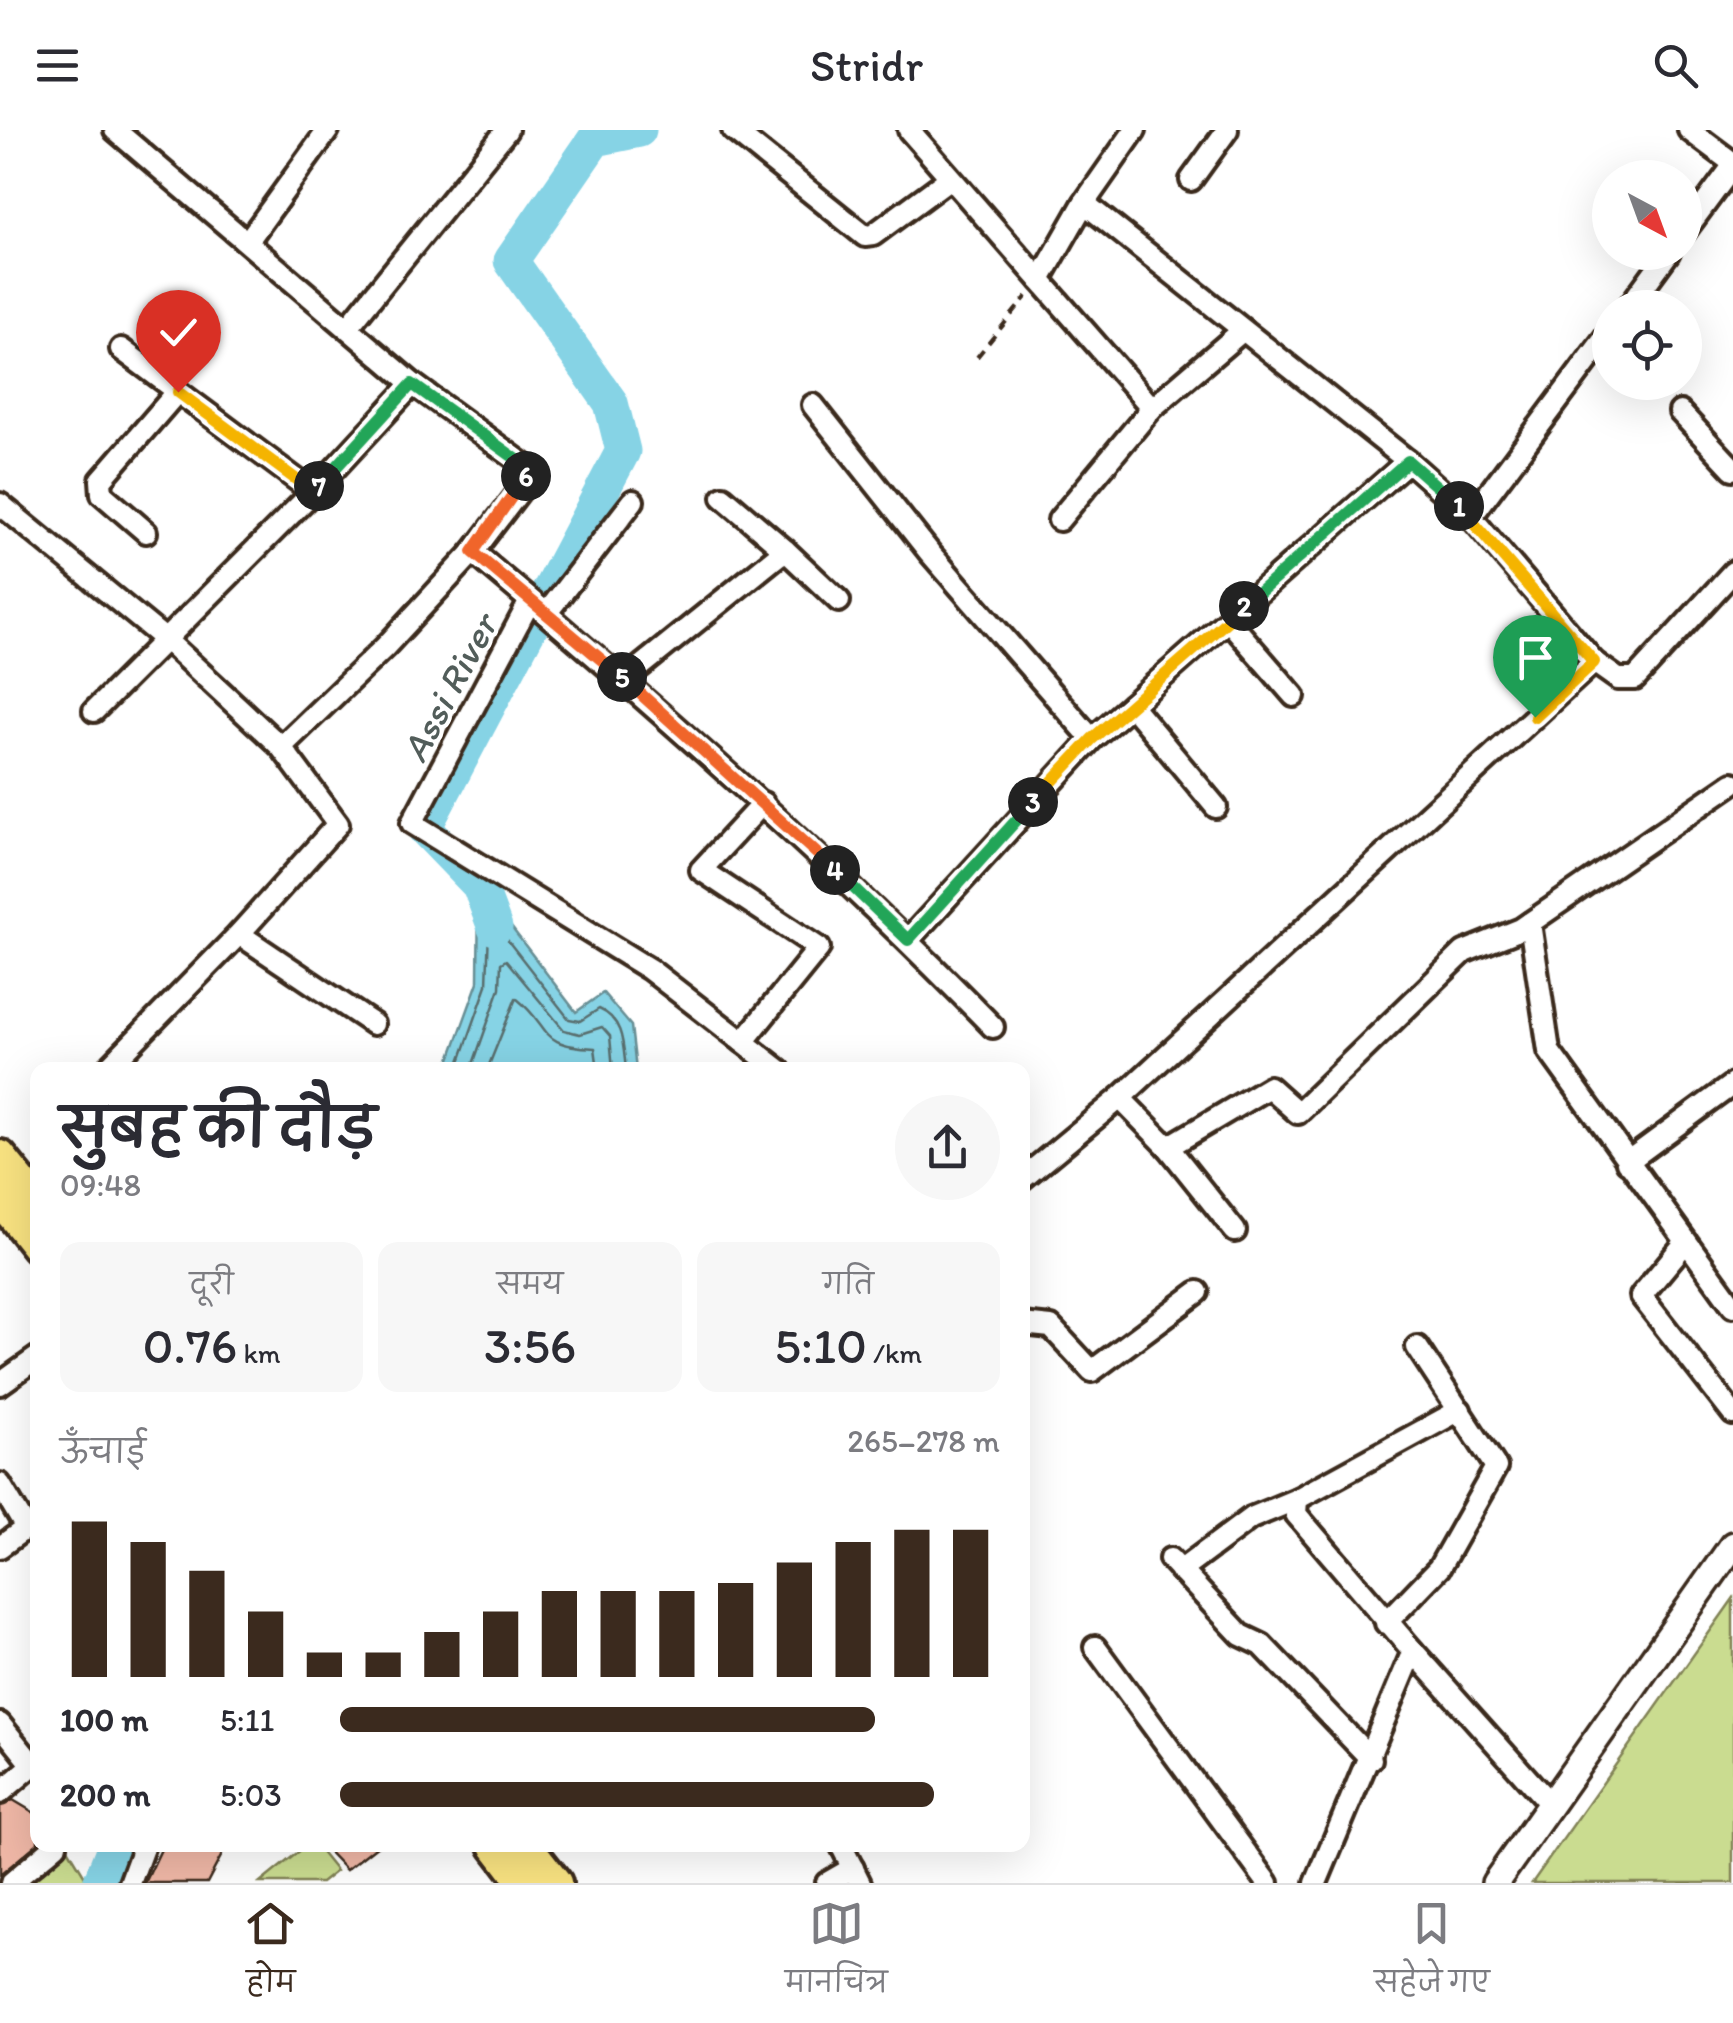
<!DOCTYPE html>
<html lang="hi">
<head>
<meta charset="utf-8">
<style>
	:root { --surface:#fff; --page:#f7f7f7; --text:#2b2b33; --muted:#7c7c81; --line:#e1e1e2; --accent:#3b2a1e }
	body { margin:0; font-family:Itim,"Playpen Sans Deva",sans-serif; background:var(--page); color:var(--text); height:100vh; display:flex; flex-direction:column; font-size:38px; white-space:nowrap }
	* { box-sizing:border-box; margin:0 }
	p { font-size:32px; color:var(--muted) }
	.icon { flex:none; width:55px; height:55px; fill:none; stroke:currentColor; stroke-width:2; stroke-linecap:round; stroke-linejoin:round }
	.map { position:relative; flex:1; overflow:hidden }
	.details { position:absolute; left:30px; top:932px; width:1000px; height:790px; display:flex; flex-direction:column; background:var(--surface); border-radius:20px; box-shadow:0 10px 40px #0002 }
	.details>* { flex:none }
	.needle { width:65px; rotate:139deg }
	.buttons { position:absolute; left:1592px; top:30px; display:grid; gap:20px }
	.buttons a { display:grid; place-items:center; width:110px; height:110px; border-radius:50%; background:var(--surface); box-shadow:0 10px 40px #0002; font-size:50px }
	.pin { position:absolute; display:grid; place-items:center; width:85px; height:85px; color:#fff; margin:-102px -42px; border-radius:50% 50% 50% 0; rotate:-45deg; box-shadow:0 0 10px #0007 }
	.pin .icon { rotate:45deg }
	.km { position:absolute; width:50px; height:50px; margin:-25px; border-radius:50%; background:#222; color:#fff; font-size:28px; line-height:50px; text-align:center }
	.round { display:grid; place-items:center; flex:none; width:105px; height:105px; border-radius:52px; background:var(--page) }
	.overview { display:flex; align-items:center; justify-content:space-between; height:170px; padding:0 30px }
	h1 { font-size:55px; font-weight:600; line-height:75px }
	.metrics { display:grid; grid-template-columns:repeat(3,1fr); gap:15px; height:170px; padding:10px 30px }
	.metrics div { display:grid; align-content:center; border-radius:20px; background:var(--page); text-align:center }
	.metrics b { font-size:50px; font-weight:600 }
	.metrics small { font-size:28px; font-weight:400 }
	.metrics p { font-size:28px }
	.chart { height:280px; padding:20px 30px }
	.chart p { display:flex; justify-content:space-between }
	.chart svg { width:100%; height:180px; margin-top:10px; stroke:var(--accent); stroke-width:6 }
	ul { padding:0 30px; list-style:none; font-size:32px }
	li { display:grid; grid-template-columns:160px 120px 1fr; align-items:center; height:75px }
	li i { height:25px; border-radius:12px; background:var(--accent) }
	header { display:flex; justify-content:space-between; align-items:center; height:130px; padding:0 30px; background:var(--surface); font-size:45px; font-weight:600 }
	.menu { display:flex; justify-content:space-around; align-items:center; height:140px; border-top:2px solid var(--line); background:var(--surface); font-size:28px; color:var(--muted) }
	.menu a { display:grid; justify-items:center; gap:5px }
	.menu .current { color:var(--accent) }
	.map>svg:first-child { display:block }
	.green { fill:#cadc90; stroke:#828357; stroke-width:2.5 }
	.water { fill:#86d3e5; stroke:#688f95; stroke-width:2.5 }
	.lines { fill:none; stroke-linecap:round; stroke-linejoin:round }
	.shore { stroke:#596e6e; stroke-width:2.5 }
	.stream { stroke:#688f95; stroke-width:6 }
	.river { stroke:#86d3e5; stroke-width:35 }
	.building { fill:#efb7a6; stroke:#3b2a1e; stroke-width:2.5 }
	.minor-casing { stroke:#3b2a1e; stroke-width:28 }
	.tertiary-casing { stroke:#3b2a1e; stroke-width:32 }
	.primary-casing { stroke:#3b2a1e; stroke-width:40 }
	.path { stroke:#3b2a1e; stroke-width:4; stroke-dasharray:10 8; stroke-linecap:butt }
	.minor { stroke:#fff; stroke-width:20 }
	.tertiary { stroke:#fff; stroke-width:25 }
	.primary { stroke:#f8e281; stroke-width:32 }
	.split-1-casing { stroke:#fff; stroke-width:20 }
	.split-2-casing { stroke:#fff; stroke-width:20 }
	.split-3-casing { stroke:#fff; stroke-width:20 }
	.split-4-casing { stroke:#fff; stroke-width:20 }
	.split-5-casing { stroke:#fff; stroke-width:20 }
	.split-6-casing { stroke:#fff; stroke-width:20 }
	.split-7-casing { stroke:#fff; stroke-width:20 }
	.split-8-casing { stroke:#fff; stroke-width:20 }
	.split-1 { stroke:#f5b400; stroke-width:12 }
	.split-2 { stroke:#22a559; stroke-width:12 }
	.split-3 { stroke:#f5b400; stroke-width:12 }
	.split-4 { stroke:#22a559; stroke-width:12 }
	.split-5 { stroke:#f0652b; stroke-width:12 }
	.split-6 { stroke:#f0652b; stroke-width:12 }
	.split-7 { stroke:#22a559; stroke-width:12 }
	.split-8 { stroke:#f5b400; stroke-width:12 }
	.labels { text-anchor:middle; dominant-baseline:central; stroke-width:8; stroke-linejoin:round; paint-order:stroke }
	.water-label { font-size:38px; font-style:italic; fill:#525d5a; stroke:#fff }
</style>
</head>
<body>
<header><svg class="icon" aria-label="menu" viewBox="0 0 24 24"><path d="M4 6h16M4 12h16M4 18h16"/></svg>Stridr<svg class="icon" aria-label="search" viewBox="0 0 24 24"><circle cx="10" cy="10" r="6"/><path d="M15 15l6 6"/></svg></header>
<div class="map">
<svg width="1733" height="1753" viewBox="0 0 1733 1753">
	<rect width="100%" height="100%" fill="#fff"/>
	<filter id="ink" filterUnits="userSpaceOnUse"><feTurbulence type="fractalNoise" baseFrequency=".01" numOctaves="2"/><feDisplacementMap in="SourceGraphic" scale="20" xChannelSelector="R" yChannelSelector="G"/><feConvolveMatrix kernelMatrix="1 2 1 2 8 2 1 2 1" color-interpolation-filters="sRGB"/></filter>
	<g filter="url(#ink)">
		<g class="green">
			<polygon points="1733,1469 1733,1753 1532,1753"/>
			<polygon points="66,1715 89,1753 24,1753"/>
			<polygon points="307,1715 315,1715 336,1741 321,1753 260,1753"/>
		</g>
		<polygon class="water" points="479,755 576,882 603,863 631,896 636,940 446,940 478,852"/>
		<g class="lines">
			<g class="shore">
				<path d="M457 940 487 855 489 798 494 793 569 889 580 891 599 879C624 890 623 915 626 940"/>
				<polyline points="471,940 500,858 501,833 506,830 564,900 580,904 602,897 610,906 613,940"/>
				<path d="M487 940 516 868C554 899 536 916 595 918L598 940"/>
			</g>
			<polyline class="stream" points="112,1753 130,1715"/>
			<g class="river">
				<polyline points="495,798 479,755 424,698 623,321 611,273 511,131 595,9 639,0"/>
				<polyline points="100,1753 115,1715"/>
			</g>
		</g>
		<g class="building">
			<polygon points="13,1670 38,1685 38,1713 0,1745 0,1676"/>
			<polygon points="163,1715 227,1715 207,1753 145,1753"/>
			<polygon points="322,1715 378,1715 346,1740"/>
		</g>
		<g class="lines">
			<g class="minor-casing">
				<g id="minor">
					<polyline points="115,0 413,254 523,334 526,348 519,362 473,422 385,517 281,617"/>
					<polyline points="733,0 865,106 873,105 950,48"/>
					<polyline points="909,0 1040,150 1084,73 1135,0"/>
					<polyline points="1689,0 1733,33"/>
					<polyline points="1191,50 1227,0"/>
					<polyline points="1084,73 1408,331 1471,387 1610,201"/>
					<polyline points="1685,101 1733,36"/>
					<polyline points="248,111 328,0"/>
					<polyline points="1040,150 1152,278"/>
					<polyline points="1628,178 1669,122"/>
					<polyline points="348,197 507,0"/>
					<polyline points="121,219 313,362"/>
					<polyline points="813,275 930,423 1092,609 1131,575"/>
					<polyline points="1680,282 1733,339"/>
					<polyline points="723,367 785,420"/>
					<polyline points="0,374 167,511 281,617 338,694 239,804 106,940"/>
					<polyline points="1471,387 1594,532"/>
					<polyline points="1059,390 1152,278 1242,201"/>
					<polyline points="146,402 102,364 101,350 178,261"/>
					<path d="M473 422C653 574 828 728 993 897"/>
					<polyline points="530,471 412,693 649,839 779,940"/>
					<polyline points="546,484 633,371"/>
					<polyline points="1228,490 1294,566"/>
					<polyline points="625,549 785,420 839,471"/>
					<polyline points="94,581 313,362 413,254"/>
					<polyline points="1216,677 1131,575 1408,331"/>
					<polyline points="1530,793 1549,921 1733,1176"/>
					<polyline points="239,804 373,894"/>
					<polyline points="908,810 1092,609"/>
					<polyline points="743,912 819,818 701,740 763,673"/>
					<polyline points="1120,968 1168,1017 1235,1101"/>
					<polyline points="1168,1017 1269,957 1298,983 1464,822 1521,799 1733,653"/>
					<polyline points="1627,1032 1733,954"/>
					<polyline points="1022,1049 1120,968 1594,532 1618,549 1635,549 1733,442"/>
					<polyline points="1685,1113 1641,1166 1733,1284"/>
					<polyline points="1022,1194 1051,1197 1092,1241 1198,1162"/>
					<polyline points="0,1254 38,1227"/>
					<polyline points="0,1354 26,1398 0,1417"/>
					<polyline points="1297,1369 1296,1384 1413,1521 1316,1753"/>
					<polyline points="1170,1429 1241,1505 1262,1515 1371,1629"/>
					<polyline points="1180,1441 1251,1388 1297,1369 1460,1280"/>
					<polyline points="1386,1493 1439,1438 1496,1337 1417,1217"/>
					<polyline points="1095,1517 1268,1753"/>
					<polyline points="1413,1521 1550,1674"/>
					<polyline points="0,1594 33,1635 0,1663"/>
					<polyline points="841,1715 860,1753"/>
					<polyline points="11,1753 56,1715"/>
					<polyline points="130,1753 144,1715"/>
					<polyline points="827,1753 853,1738"/>
				</g>
			</g>
			<g class="tertiary-casing">
				<polyline id="tertiary" points="1495,1753 1733,1415"/>
			</g>
			<g class="primary-casing">
				<g id="primary">
					<polyline points="0,1027 38,1074"/>
					<polyline points="0,1068 38,1116"/>
					<polyline points="496,1715 525,1753"/>
					<polyline points="525,1715 555,1753"/>
				</g>
			</g>
			<polyline class="path" points="977,227 1027,166"/>
			<use href="#minor" class="minor"/>
			<use href="#tertiary" class="tertiary"/>
			<use href="#primary" class="primary"/>
		</g>
	</g>
	<g class="lines" filter="url(#ink)">
		<g class="split-1-casing">
			<polyline id="split-1" points="1459,376 1594,532 1535,587"/>
		</g>
		<g class="split-2-casing">
			<polyline id="split-2" points="1244,476 1408,331 1459,376"/>
		</g>
		<g class="split-3-casing">
			<polyline id="split-3" points="1033,672 1092,609 1244,476"/>
		</g>
		<g class="split-4-casing">
			<polyline id="split-4" points="835,740 908,810 1033,672"/>
		</g>
		<g class="split-5-casing">
			<polyline id="split-5" points="622,547 835,740"/>
		</g>
		<g class="split-6-casing">
			<polyline id="split-6" points="526,346 473,422 622,547"/>
		</g>
		<g class="split-7-casing">
			<polyline id="split-7" points="319,356 412,254 523,334 526,346"/>
		</g>
		<g class="split-8-casing">
			<polyline id="split-8" points="178,262 313,362 319,356"/>
		</g>
		<use href="#split-1" class="split-1"/>
		<use href="#split-2" class="split-2"/>
		<use href="#split-3" class="split-3"/>
		<use href="#split-4" class="split-4"/>
		<use href="#split-5" class="split-5"/>
		<use href="#split-6" class="split-6"/>
		<use href="#split-7" class="split-7"/>
		<use href="#split-8" class="split-8"/>
	</g>
	<g class="labels">
		<g class="water-label">
			<text transform="translate(449 558) rotate(-62)">Assi River</text>
		</g>
	</g>
</svg>
<div class="buttons">
<a><svg class="needle" viewBox="-14 -14 28 28"><path d="M0-13l5 13h-10z" fill="#e53935"/><path d="M0 13l5-13h-10z" fill="#7c7c81"/></svg></a>
<a><svg class="icon" aria-label="locate" viewBox="0 0 24 24"><circle cx="12" cy="12" r="6"/><path d="M12 2v4M12 18v4M2 12h4M18 12h4"/></svg></a>
</div>
<div class="pin" style="left:1535px;top:587px;background:#1e9e55"><svg class="icon" aria-label="arrive" viewBox="0 0 24 24"><path d="M6 21V4h12l-3 4 3 4H6"/></svg></div>
<div class="pin" style="left:178px;top:262px;background:#d93025"><svg class="icon" aria-label="check" viewBox="0 0 24 24"><path d="M5 12l5 5 9-10"/></svg></div>
<b class="km" style="left:1459px;top:376px">1</b>
<b class="km" style="left:1244px;top:476px">2</b>
<b class="km" style="left:1033px;top:672px">3</b>
<b class="km" style="left:835px;top:740px">4</b>
<b class="km" style="left:622px;top:547px">5</b>
<b class="km" style="left:526px;top:346px">6</b>
<b class="km" style="left:319px;top:356px">7</b>
<section class="details">
<div class="overview"><div><h1>सुबह की दौड़</h1><p>09:48</p></div><a class="round"><svg class="icon" aria-label="share" viewBox="0 0 24 24"><path d="M12 15V3M7 8l5-5 5 5M5 13v7h14v-7"/></svg></a></div>
<div class="metrics">
<div><p>दूरी</p><b>0.76<small> km</small></b></div>
<div><p>समय</p><b>3:56</b></div>
<div><p>गति</p><b>5:10<small> /km</small></b></div>
</div>
<div class="chart"><p><span>ऊँचाई</span>265–278 m</p>
<svg viewBox="0 0 160 44" preserveAspectRatio="none"><path d="M5 44V6M15 44V11M25 44V18M35 44V28M45 44V38M55 44V38M65 44V33M75 44V28M85 44V23M95 44V23M105 44V23M115 44V21M125 44V16M135 44V11M145 44V8M155 44V8"/></svg>
</div>
<ul>
<li><b>100 m</b>5:11<i style="width:81%"></i></li>
<li><b>200 m</b>5:03<i style="width:90%"></i></li>
</ul>
</section>
</div>
<nav class="menu">
<a class="current"><svg class="icon" aria-label="home" viewBox="0 0 24 24"><path d="M3 11l9-7 9 7M6 9v11h12V9"/></svg>होम</a>
<a><svg class="icon" aria-label="map" viewBox="0 0 24 24"><path d="M3 6l6-2 6 2 6-2v14l-6 2-6-2-6 2zM9 4v14M15 6v14"/></svg>मानचित्र</a>
<a><svg class="icon" aria-label="saved" viewBox="0 0 24 24"><path d="M7 4h10v16l-5-4-5 4z"/></svg>सहेजे गए</a>
</nav>
</body>
</html>
